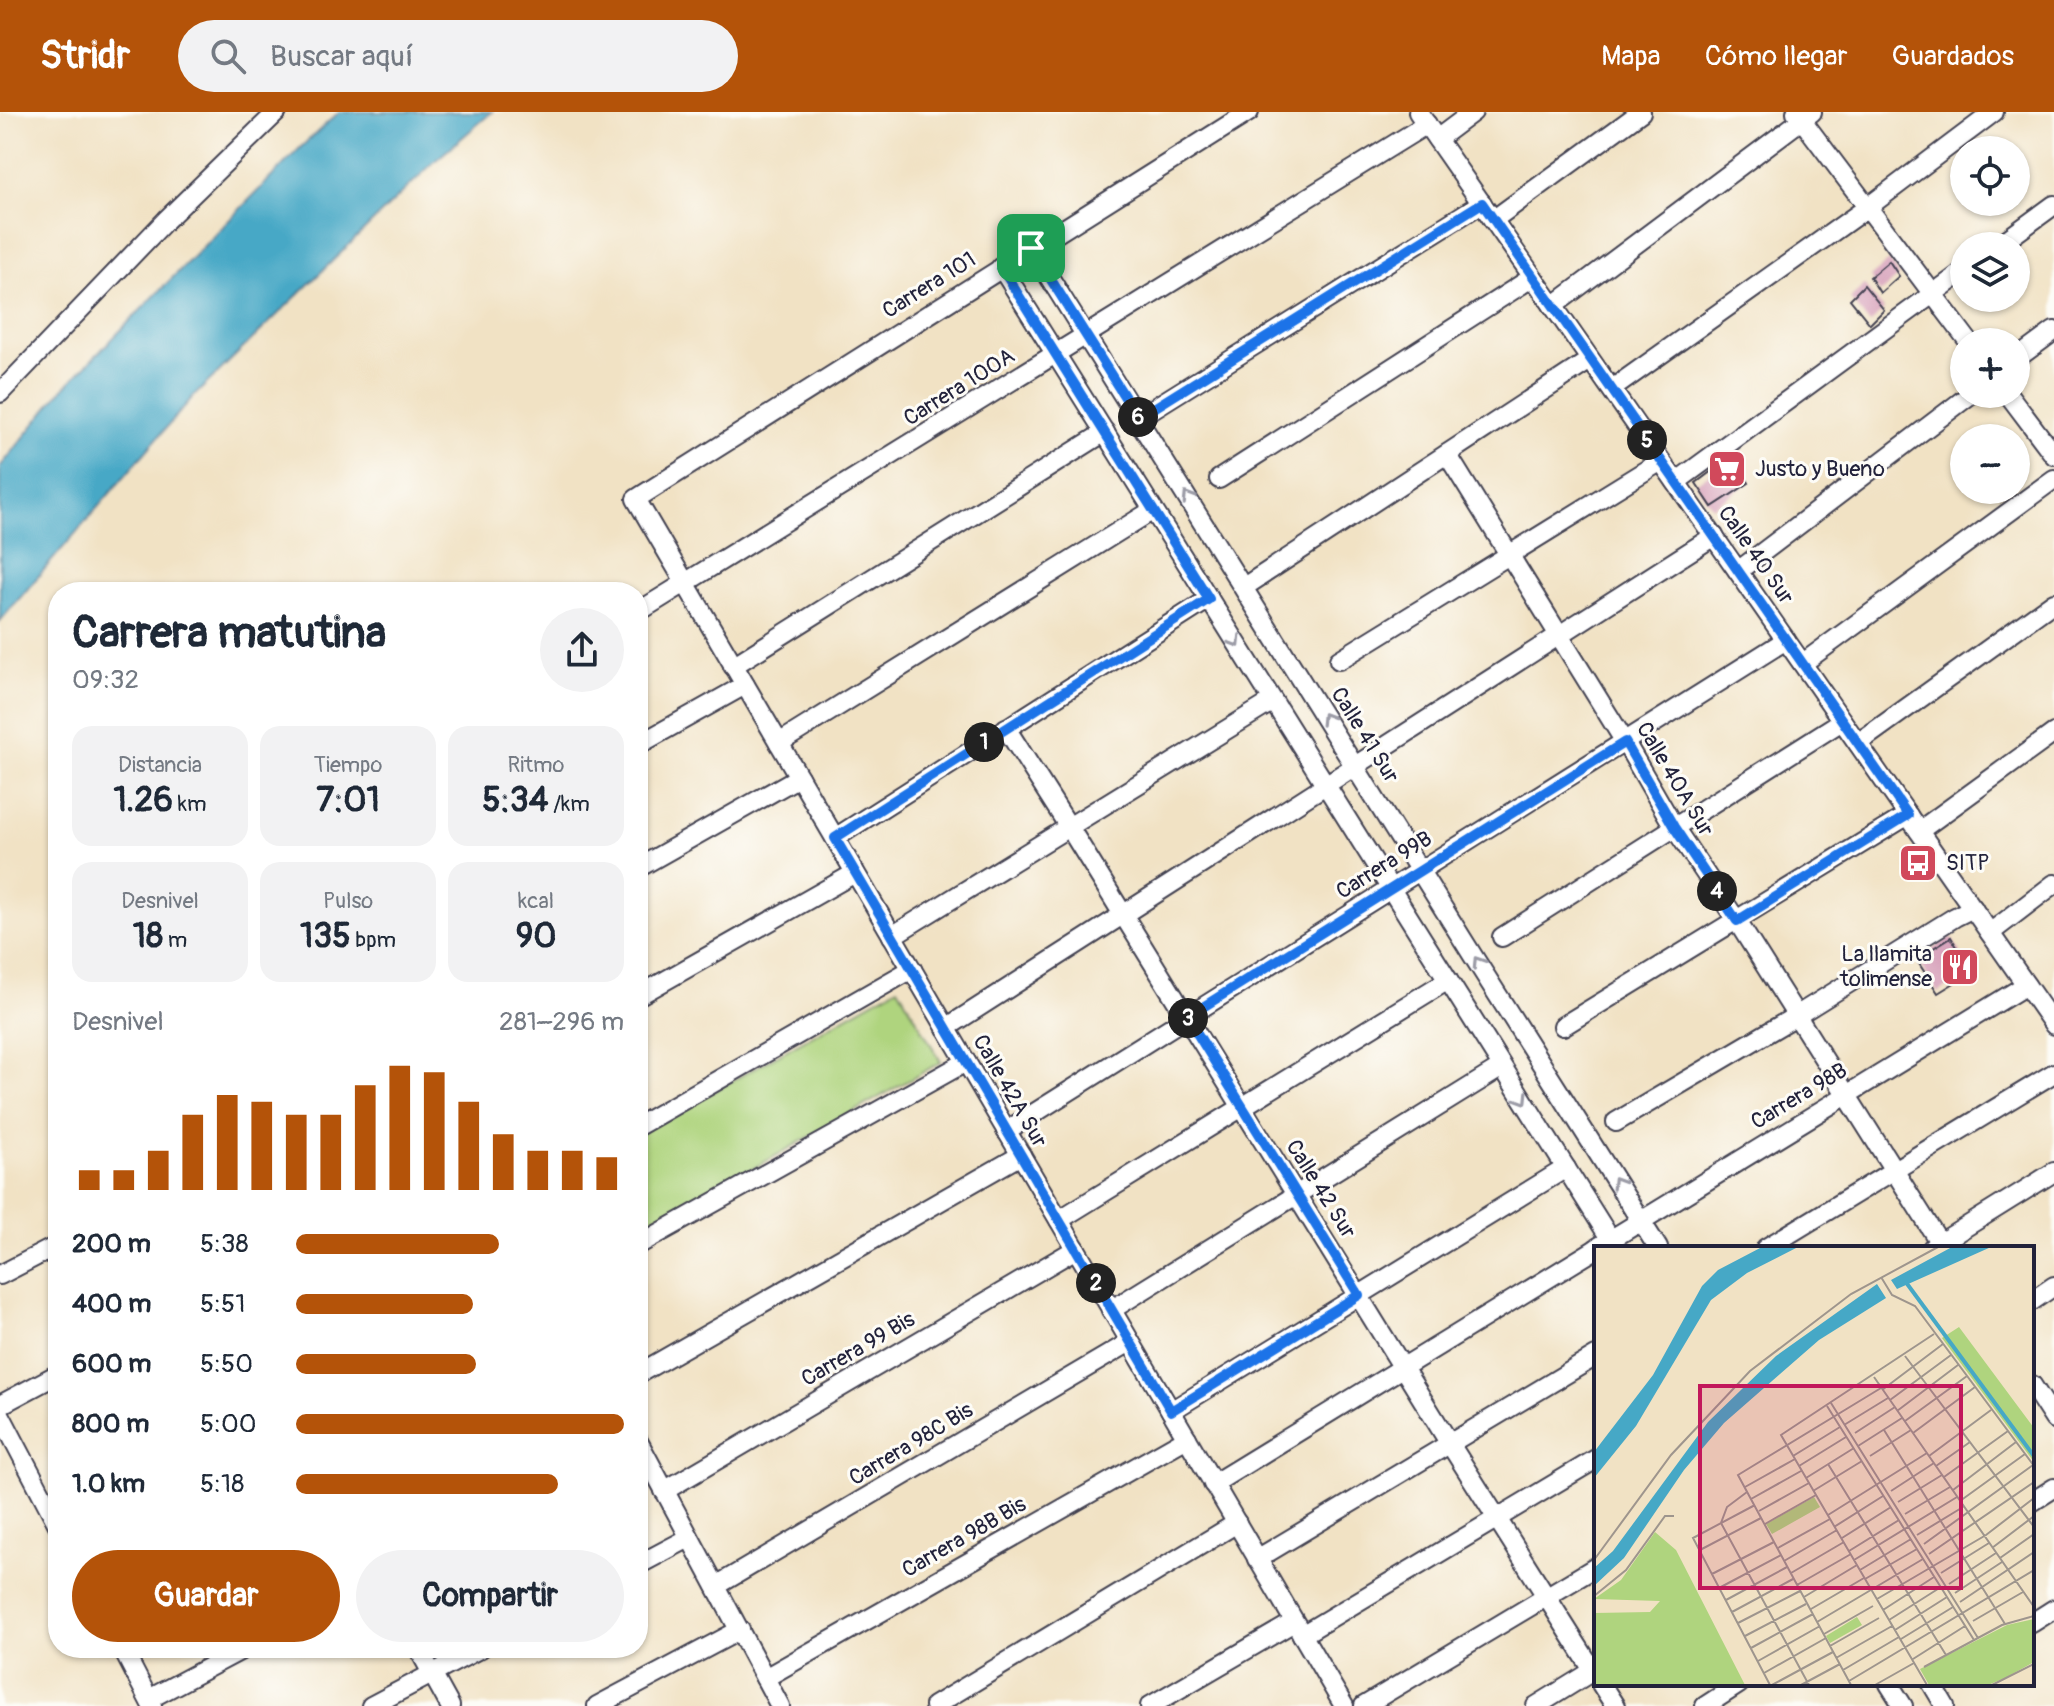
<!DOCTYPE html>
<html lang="es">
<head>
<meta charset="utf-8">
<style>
	:root { --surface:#fff; --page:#f2f2f3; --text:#1f2937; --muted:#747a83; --accent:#b45309 }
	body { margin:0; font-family:Pangolin,sans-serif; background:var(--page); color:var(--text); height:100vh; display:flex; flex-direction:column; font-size:30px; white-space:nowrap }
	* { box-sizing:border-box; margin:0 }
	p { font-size:26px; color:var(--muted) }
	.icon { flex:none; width:44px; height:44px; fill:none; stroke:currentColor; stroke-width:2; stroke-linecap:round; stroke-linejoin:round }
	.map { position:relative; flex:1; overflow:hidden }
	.panel { position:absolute; left:48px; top:470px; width:600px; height:1076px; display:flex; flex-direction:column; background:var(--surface); border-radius:32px; box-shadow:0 2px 6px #0004 }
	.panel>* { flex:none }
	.tools { position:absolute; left:1950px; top:24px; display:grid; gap:16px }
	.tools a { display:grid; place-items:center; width:80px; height:80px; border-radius:50%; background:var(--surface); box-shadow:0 2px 6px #0004; font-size:40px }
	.pin { position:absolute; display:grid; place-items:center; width:68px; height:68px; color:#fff; margin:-34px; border-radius:16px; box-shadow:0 4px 12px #0006 }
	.km { position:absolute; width:40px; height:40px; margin:-20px; border-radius:50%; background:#222; color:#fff; font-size:22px; line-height:40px; text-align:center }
	.round { display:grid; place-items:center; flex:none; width:84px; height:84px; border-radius:42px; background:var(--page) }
	.head { display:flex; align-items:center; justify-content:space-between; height:136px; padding:0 24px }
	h1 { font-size:44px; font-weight:700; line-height:60px }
	.stats { display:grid; grid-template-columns:repeat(3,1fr); gap:12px; height:136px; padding:8px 24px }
	.stats div { display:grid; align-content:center; border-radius:20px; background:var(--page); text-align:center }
	.stats b { font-size:34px; font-weight:700 }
	.stats small { font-size:22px; font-weight:400 }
	.stats p { font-size:22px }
	.chart { height:224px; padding:16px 24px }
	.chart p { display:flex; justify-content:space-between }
	.chart svg { width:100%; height:144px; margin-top:8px; stroke:var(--accent); stroke-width:6 }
	.button { display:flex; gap:16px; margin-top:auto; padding:16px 24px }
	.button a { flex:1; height:92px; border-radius:48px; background:var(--accent); color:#fff; font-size:32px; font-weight:700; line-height:92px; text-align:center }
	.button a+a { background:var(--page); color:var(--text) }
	ul { padding:0 24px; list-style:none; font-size:26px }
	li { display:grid; grid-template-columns:128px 96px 1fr; align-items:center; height:60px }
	li i { height:20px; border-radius:10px; background:var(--accent) }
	header { display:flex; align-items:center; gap:48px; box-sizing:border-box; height:112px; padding:0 40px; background:var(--accent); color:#fff }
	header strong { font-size:38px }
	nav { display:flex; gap:44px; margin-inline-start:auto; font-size:28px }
	.search { width:560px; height:72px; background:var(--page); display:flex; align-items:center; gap:20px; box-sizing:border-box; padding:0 28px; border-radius:44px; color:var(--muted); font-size:30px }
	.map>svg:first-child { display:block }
	.green { fill:#afd47e; stroke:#687b5c; stroke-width:2 }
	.water { fill:#46a8c6; stroke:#346580; stroke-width:2 }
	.building { fill:#d69db8 }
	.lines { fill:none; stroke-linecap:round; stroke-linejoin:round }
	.street-casing { stroke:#413f50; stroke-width:22 }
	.street { stroke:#fff; stroke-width:18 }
	.oneway { stroke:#9c9ca7 }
	.route-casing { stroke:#fff; stroke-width:16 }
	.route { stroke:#1a73e8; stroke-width:10 }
	.labels { text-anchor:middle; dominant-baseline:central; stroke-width:6; stroke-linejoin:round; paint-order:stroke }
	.street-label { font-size:22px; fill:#22223b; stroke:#fdfcf7 }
	.poi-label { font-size:22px; fill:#22223b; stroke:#fdfcf7; text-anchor:start }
	.inset-river { fill:none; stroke:#46a8c6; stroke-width:4 }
	.inset-road { fill:none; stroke:#9e958d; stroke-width:2 }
	.view { fill:#c2185b; fill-opacity:0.15; stroke:#c2185b; stroke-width:4 }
	.inset-edge { fill:none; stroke:#22223b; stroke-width:4 }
</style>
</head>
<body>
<header>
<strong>Stridr</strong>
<div class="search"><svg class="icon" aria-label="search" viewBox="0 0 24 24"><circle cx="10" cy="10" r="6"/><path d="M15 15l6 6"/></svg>Buscar aquí</div>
<nav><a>Mapa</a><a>Cómo llegar</a><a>Guardados</a></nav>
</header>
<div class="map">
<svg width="2054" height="1594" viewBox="0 0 2054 1594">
	<rect width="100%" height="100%" fill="#fdfcf7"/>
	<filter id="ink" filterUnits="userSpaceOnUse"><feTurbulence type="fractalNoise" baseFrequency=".0125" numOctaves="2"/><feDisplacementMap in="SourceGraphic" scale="16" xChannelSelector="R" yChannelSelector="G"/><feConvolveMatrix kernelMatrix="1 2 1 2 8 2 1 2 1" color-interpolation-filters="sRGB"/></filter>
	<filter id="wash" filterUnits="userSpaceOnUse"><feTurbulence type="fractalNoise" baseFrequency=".006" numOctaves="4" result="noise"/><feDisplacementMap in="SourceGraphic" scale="32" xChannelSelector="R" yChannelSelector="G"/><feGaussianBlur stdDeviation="1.8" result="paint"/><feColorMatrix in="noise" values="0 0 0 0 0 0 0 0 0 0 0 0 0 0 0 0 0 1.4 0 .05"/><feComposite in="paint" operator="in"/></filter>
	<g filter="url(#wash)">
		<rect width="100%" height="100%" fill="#f1e2c4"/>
		<polygon class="green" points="898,875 941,950 638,1122 638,1022"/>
		<polygon class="water" points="339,0 492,0 436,48 191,287 0,509 0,355 61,279 301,35"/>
		<g id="blocks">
			<g class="building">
				<polygon points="1889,149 1899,164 1880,181 1870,165"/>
				<polygon points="1864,173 1884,198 1870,212 1850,187"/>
				<polygon points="1733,343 1749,371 1712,395 1696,371"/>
				<polygon points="1951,825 1972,860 1938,881 1916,847"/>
			</g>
		</g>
	</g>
	<g filter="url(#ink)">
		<use href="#blocks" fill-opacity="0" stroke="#413f50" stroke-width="2"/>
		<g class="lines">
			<g class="street-casing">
				<g id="street">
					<polyline points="1249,0 636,387 1344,1594"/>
					<polyline points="1418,0 2054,913"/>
					<polyline points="1796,0 1969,230"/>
					<polyline points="1437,27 1473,0"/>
					<polyline points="1493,108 1641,0"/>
					<polyline points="1998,134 2054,93"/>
					<polyline points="1031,136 1473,844 1658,1136"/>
					<polyline points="1001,155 1616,1136"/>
					<polyline points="1553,194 1812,0"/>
					<polyline points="2016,247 2054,219"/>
					<polyline points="1612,277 1868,95 1994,0"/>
					<polyline points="0,281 166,108 277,0"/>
					<polyline points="2008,282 2054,343"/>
					<polyline points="1138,306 1482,91"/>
					<polyline points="1447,342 1625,630 1674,715 1737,809 1943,1136"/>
					<polyline points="1219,367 1533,165"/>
					<polyline points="1676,370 1964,159"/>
					<polyline points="1738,459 1971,282"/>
					<polyline points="1244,475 1590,248"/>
					<polyline points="638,500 1427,12"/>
					<polyline points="1339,548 1661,349"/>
					<polyline points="1803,551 2054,367"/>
					<polyline points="733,554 1105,320"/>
					<polyline points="1006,616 1069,715 1450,1332 1596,1563"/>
					<polyline points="779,631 1153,398"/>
					<polyline points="1858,631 2054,490"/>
					<polyline points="638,633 745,573"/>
					<polyline points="1919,719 2054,621"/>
					<polyline points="835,726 1209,487"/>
					<polyline points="638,756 799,665"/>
					<polyline points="1990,821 2054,772"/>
					<polyline points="892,824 1273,589"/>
					<polyline points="1502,825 1842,609"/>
					<polyline points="638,884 855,761"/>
					<polyline points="1563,914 1908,703"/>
					<polyline points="946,916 1714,424"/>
					<polyline points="1616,1010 1796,904 1955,805 1973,796"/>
					<polyline points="638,1014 912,857"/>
					<polyline points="1006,1019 1786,528"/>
					<polyline points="1059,1108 1448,868"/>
					<polyline points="638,1133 966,950"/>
					<polyline points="1597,1136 2026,873"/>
					<polyline points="1766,1136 2054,961"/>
					<polyline points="1932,1136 2054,1060"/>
					<polyline points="0,1163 58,1133"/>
					<polyline points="2032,1189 2054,1174"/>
					<polyline points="1111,1198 1502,955"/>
					<polyline points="638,1262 1021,1043"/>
					<polyline points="2032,1273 2054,1307"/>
					<polyline points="0,1293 58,1262"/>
					<polyline points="1171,1299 1566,1056"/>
					<polyline points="0,1302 58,1413"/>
					<polyline points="638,1329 780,1594"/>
					<polyline points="1213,1372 1596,1137"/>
					<polyline points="664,1379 1076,1137"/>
					<polyline points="2032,1390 2054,1376"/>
					<polyline points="1257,1447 1596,1244"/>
					<polyline points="638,1453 689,1426"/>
					<polyline points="716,1474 1130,1230"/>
					<polyline points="2032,1511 2054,1497"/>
					<polyline points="1302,1523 1596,1347"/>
					<polyline points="122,1536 152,1594"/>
					<polyline points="418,1536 450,1594"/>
					<polyline points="765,1566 1187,1326"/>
					<polyline points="1601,1572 1615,1594"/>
					<polyline points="1889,1572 1903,1594"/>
					<polyline points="1932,1572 1945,1594"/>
					<polyline points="149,1587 245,1536"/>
					<polyline points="371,1594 481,1536"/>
					<polyline points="597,1594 740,1518"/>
					<polyline points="934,1594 1237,1411"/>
					<polyline points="1150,1594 1294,1510"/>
					<polyline points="1364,1594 1596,1455"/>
					<polyline points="1536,1594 1596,1557"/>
					<polyline points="1705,1594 1739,1572"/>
				</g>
			</g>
			<use href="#street" class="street"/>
		</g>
		<defs><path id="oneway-chevron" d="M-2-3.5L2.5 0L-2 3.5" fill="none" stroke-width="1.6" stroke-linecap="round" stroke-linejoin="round" transform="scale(2)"/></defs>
		<g class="oneway">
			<use href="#oneway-chevron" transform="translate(1188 385) rotate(-122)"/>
			<use href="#oneway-chevron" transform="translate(1236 530) rotate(58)"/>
			<use href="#oneway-chevron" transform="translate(1326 606) rotate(-122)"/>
			<use href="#oneway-chevron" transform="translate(1478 850) rotate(-123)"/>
			<use href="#oneway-chevron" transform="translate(1523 987) rotate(58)"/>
			<use href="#oneway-chevron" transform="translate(1617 1070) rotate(-122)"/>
		</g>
	</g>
	<g class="lines" filter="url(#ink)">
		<g class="route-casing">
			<polygon id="route" points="1482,91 1908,703 1737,809 1674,715 1625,630 1187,905 1359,1183 1171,1299 835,726 1209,487 1001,155 1031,136 1138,306"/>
		</g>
		<use href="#route" class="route"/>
	</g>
	<defs>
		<g id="supermarket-square" transform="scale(2)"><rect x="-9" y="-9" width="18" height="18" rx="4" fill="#d1495b" stroke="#fdfcf7"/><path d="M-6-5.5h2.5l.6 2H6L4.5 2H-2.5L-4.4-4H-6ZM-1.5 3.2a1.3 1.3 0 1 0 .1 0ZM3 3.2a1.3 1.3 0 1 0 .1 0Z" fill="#fff"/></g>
		<g id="bus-square" transform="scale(2)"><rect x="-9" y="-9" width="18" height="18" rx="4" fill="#d1495b" stroke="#fdfcf7"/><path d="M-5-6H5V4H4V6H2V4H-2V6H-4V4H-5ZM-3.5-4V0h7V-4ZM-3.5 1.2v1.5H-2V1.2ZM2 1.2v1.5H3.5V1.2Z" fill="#fff"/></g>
		<g id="restaurant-square" transform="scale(2)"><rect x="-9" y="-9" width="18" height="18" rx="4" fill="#d1495b" stroke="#fdfcf7"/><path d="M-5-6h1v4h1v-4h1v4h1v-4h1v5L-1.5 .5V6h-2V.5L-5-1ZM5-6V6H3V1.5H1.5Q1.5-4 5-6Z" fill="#fff"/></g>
	</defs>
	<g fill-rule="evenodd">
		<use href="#supermarket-square" x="1727" y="357"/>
		<use href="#bus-square" x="1918" y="751"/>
		<use href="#restaurant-square" x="1960" y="855"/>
	</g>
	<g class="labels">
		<g class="street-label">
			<text transform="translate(929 173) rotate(-32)">Carrera 101</text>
			<text transform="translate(959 275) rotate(-32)">Carrera 100A</text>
			<text transform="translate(1756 443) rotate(55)">Calle 40 Sur</text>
			<text transform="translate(1365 623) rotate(58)">Calle 41 Sur</text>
			<text transform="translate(1675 667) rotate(59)">Calle 40A Sur</text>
			<text transform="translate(1384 753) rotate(-32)">Carrera 99B</text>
			<text transform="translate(1010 979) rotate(60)">Calle 42A Sur</text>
			<text transform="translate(1799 984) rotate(-31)">Carrera 98B</text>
			<text transform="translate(1321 1077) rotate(58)">Calle 42 Sur</text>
			<text transform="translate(858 1237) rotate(-30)">Carrera 99 Bis</text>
			<text transform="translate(911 1332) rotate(-31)">Carrera 98C Bis</text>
			<text transform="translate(964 1425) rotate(-30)">Carrera 98B Bis</text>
		</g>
		<g class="poi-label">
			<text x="1755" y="357">Justo y Bueno</text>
			<text x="1946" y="751">SITP</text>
			<text x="1932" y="842" text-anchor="end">La llamita<tspan x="1932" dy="25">tolimense</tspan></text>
		</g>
	</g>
	<g transform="translate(1594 1134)">
		<rect width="440" height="440" fill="#f1e2c4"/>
		<path d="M365 81 440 182V216L348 92ZM220 251 226 261 178 288 172 278ZM61 286 82 304 151 439H0V367L56 366 66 355 0 353 27 334ZM263 371 268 379 236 397 232 390ZM440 373V416L411 432 394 439H335L326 423 413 379Z" fill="#afd47e"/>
		<path d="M168 1H204L153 27 117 54 42 180 0 232V206L59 129 108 40 124 24ZM358 1H397L303 43 297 34ZM283 38 292 52 225 94 130 177 90 224 30 312 0 340V322L19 305 114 176 182 110Z" fill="#46a8c6"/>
		<path class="inset-river" d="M311 35 440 210"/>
		<path class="inset-road" d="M287 31 298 49 321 60 440 220M311 110 440 281M280 131 440 361M288 144 349 98M296 154 357 109M237 157 384 392M233 160 380 394M303 165 364 119M311 175 373 130M250 179 294 152M290 184 411 378M261 187 301 161M319 187 381 141M264 200 308 172M199 210 246 181M276 210 317 184M335 210 397 164M234 218 352 409M205 220 252 191M342 220 376 196M350 231 414 185M212 232 260 202M151 241 201 213M359 244 422 196M219 245 268 215M297 245 340 217M153 246 133 261 127 277 215 439M157 253 207 225M366 255 431 208M304 256 348 229M161 259 99 292 176 439M165 265 215 237M311 268 356 241M234 269 333 207M171 278 222 249M240 281 289 250M323 289 369 261M248 292 297 261M330 298 439 219M184 302 236 273M398 302 440 270M106 304 167 272M255 305 305 274M335 308 440 236M406 312 440 288M0 314 77 209 156 125 257 48 344 1M260 314 363 251M190 315 243 284M266 324 317 293M197 327 250 296M347 327 395 297M118 328 180 296M271 333 323 303M355 338 402 307M203 339 257 308M125 342 187 309M361 347 408 316M0 350 32 324 71 270H80M210 351 263 319M283 353 392 289 440 252M132 354 193 321M366 356 440 306M217 363 270 332M289 364 340 331M138 366 199 333M295 374 347 341M379 375 429 346M223 376 329 313M144 377 206 345M301 384 353 351M230 388 279 360M151 390 212 358M307 393 359 361M236 400 285 372M157 402 219 368M242 412 298 380M319 413 371 380M164 415 226 380M330 421 408 379 440 370M249 424 305 391M170 427 232 392M255 435 440 324M178 439 239 406M207 439 246 418M257 439 144 229 287 142M281 439 320 417M333 439 187 189 340 88M398 439 440 418"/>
		<path class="view" d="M106 140H367V342H106Z"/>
		<rect width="440" height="440" class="inset-edge"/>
	</g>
</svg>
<div class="tools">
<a><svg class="icon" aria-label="locate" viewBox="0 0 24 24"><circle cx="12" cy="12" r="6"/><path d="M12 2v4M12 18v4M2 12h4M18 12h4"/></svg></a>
<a><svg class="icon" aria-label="layers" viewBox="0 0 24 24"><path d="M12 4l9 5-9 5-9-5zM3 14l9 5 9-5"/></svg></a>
<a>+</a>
<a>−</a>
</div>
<div class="pin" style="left:1031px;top:136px;background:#1e9e55"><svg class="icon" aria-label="arrive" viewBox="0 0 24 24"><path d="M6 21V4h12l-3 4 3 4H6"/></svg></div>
<b class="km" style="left:984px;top:630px">1</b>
<b class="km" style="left:1096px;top:1171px">2</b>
<b class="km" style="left:1188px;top:906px">3</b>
<b class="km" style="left:1717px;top:779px">4</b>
<b class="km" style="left:1647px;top:328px">5</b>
<b class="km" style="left:1138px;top:305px">6</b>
<section class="panel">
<div class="head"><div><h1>Carrera matutina</h1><p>09:32</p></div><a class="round"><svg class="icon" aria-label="share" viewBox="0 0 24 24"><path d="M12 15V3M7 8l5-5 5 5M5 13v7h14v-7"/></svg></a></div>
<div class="stats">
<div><p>Distancia</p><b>1.26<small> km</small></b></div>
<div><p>Tiempo</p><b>7:01</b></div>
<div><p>Ritmo</p><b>5:34<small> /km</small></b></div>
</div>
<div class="stats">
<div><p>Desnivel</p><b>18<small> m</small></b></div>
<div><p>Pulso</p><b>135<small> bpm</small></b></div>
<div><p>kcal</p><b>90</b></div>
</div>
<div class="chart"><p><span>Desnivel</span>281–296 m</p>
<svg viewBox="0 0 160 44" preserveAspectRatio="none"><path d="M5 44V38M15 44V38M25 44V32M35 44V21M45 44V15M55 44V17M65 44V21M75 44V21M85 44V12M95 44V6M105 44V8M115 44V17M125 44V27M135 44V32M145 44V32M155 44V34"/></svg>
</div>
<ul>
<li><b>200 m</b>5:38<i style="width:62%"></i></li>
<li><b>400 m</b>5:51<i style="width:54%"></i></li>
<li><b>600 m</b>5:50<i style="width:55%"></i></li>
<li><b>800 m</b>5:00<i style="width:100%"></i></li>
<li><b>1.0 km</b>5:18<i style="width:80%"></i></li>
</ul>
<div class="button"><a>Guardar</a><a>Compartir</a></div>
</section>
</div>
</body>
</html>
